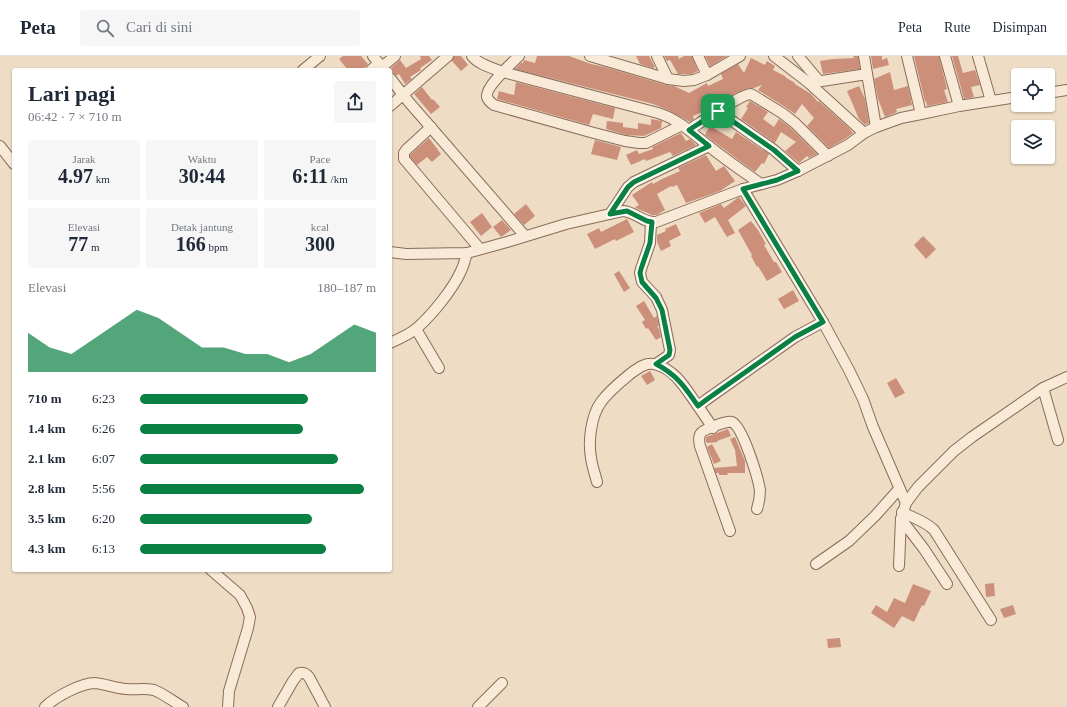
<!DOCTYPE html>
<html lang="id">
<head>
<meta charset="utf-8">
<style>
	:root { --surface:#fff; --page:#f6f6f7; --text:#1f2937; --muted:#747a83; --line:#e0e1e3; --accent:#0b8043 }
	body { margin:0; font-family:"Times New Roman",serif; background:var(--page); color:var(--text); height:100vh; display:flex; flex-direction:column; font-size:15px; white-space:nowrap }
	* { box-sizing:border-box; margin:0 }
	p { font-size:13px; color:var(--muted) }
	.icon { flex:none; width:22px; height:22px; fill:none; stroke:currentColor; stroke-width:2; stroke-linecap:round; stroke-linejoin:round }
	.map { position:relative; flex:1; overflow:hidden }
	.details { position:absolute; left:12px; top:12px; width:380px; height:504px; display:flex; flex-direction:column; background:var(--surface); border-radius:4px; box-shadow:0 1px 3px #0004 }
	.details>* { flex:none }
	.fabs { position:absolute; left:1011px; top:12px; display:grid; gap:8px }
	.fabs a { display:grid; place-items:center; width:44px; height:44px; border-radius:4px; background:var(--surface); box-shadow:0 1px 3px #0004; font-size:20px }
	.pin { position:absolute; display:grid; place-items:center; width:34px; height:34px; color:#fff; margin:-17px; border-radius:8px; box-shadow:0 2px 6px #0006 }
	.round { display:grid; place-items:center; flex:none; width:42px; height:42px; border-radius:4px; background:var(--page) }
	.head { display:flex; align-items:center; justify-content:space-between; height:68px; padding:0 16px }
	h1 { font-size:22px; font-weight:600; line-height:30px }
	.figures { display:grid; grid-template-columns:repeat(3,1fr); gap:6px; height:68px; padding:4px 16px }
	.figures div { display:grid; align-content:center; border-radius:4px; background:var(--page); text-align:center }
	.figures b { font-size:20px; font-weight:600 }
	.figures small { font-size:11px; font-weight:400 }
	.figures p { font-size:11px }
	.chart { height:112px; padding:8px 16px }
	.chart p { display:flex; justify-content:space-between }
	.chart svg { width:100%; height:72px; margin-top:4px; fill:var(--accent); opacity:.7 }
	ul { padding:0 16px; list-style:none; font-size:13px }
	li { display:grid; grid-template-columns:64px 48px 1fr; align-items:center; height:30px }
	li i { height:10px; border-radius:5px; background:var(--accent) }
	header { display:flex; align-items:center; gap:24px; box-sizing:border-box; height:56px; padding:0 20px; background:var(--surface); border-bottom:1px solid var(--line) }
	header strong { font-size:19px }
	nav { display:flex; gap:22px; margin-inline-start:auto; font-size:14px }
	.search { width:280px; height:36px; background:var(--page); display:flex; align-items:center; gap:10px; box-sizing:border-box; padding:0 14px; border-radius:4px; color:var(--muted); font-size:15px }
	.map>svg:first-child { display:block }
	.building { fill:#cc907a }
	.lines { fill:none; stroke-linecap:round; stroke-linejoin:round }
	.minor-casing { stroke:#896c5a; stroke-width:12 }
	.minor { stroke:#f9ead8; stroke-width:10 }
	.route-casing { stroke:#fff; stroke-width:8 }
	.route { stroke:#0b8043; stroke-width:5 }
</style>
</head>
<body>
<header>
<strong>Peta</strong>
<div class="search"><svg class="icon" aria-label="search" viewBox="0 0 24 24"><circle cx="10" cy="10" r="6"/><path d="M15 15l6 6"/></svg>Cari di sini</div>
<nav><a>Peta</a><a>Rute</a><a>Disimpan</a></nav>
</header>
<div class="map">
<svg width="1067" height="651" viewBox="0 0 1067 651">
	<rect width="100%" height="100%" fill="#eedcc4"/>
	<g class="building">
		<polygon points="343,0 361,0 368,8 362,14 348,14 339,3"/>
		<polygon points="420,0 429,0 432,4 420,12 421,14 410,21 412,23 405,28 399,18 396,20 390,13 400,4 406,12 421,3"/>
		<polygon points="454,0 461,0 468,9 461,15 452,5"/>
		<polygon points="537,0 569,0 591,8 605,11 666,29 674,30 689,37 707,27 708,30 723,23 721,18 738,8 744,17 751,2 765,9 767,5 775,10 773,14 785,20 785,21 795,27 795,28 811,38 818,46 819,45 849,72 853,77 845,83 829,92 807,70 814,62 802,48 795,58 785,51 758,34 762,29 754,32 749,32 736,37 709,53 693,60 694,63 690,66 668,54 653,48 515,13 521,7 523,7 524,4 535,7"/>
		<polygon points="636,0 649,0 655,11 653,12 640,8"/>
		<polygon points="664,0 678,0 679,3 684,0 692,0 698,15 692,18 678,18 670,4 667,5"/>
		<polygon points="705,0 727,0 710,10"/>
		<polygon points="853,0 858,0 860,13 823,18 820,5 833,3 854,2"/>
		<polygon points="871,0 882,0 882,4 887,2 889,9 873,13"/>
		<polygon points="914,0 939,0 947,33 944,34 948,46 927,50 926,45 925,46"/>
		<polygon points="952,0 958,0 963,17 975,14 980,29 971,31 974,41 964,43"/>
		<polygon points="890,16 894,34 908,30 912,49 896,53 897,56 885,61 878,43 874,23"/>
		<polygon points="516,26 615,52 613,63 593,58 589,69 497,43 499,35 514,39"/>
		<polygon points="859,30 865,43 869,67 865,69 859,63 847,35"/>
		<polygon points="422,31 432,44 433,43 440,51 431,58 414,38"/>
		<polygon points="750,45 768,56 763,63 774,71 779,63 791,72 817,98 809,102 807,100 799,107 785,95 796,86 781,76 775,87 741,63 748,52 746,51"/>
		<polygon points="651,63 662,65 661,72 644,80 626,79 606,73 607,65 623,67 623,71 638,73 638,67 651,69"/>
		<polygon points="710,70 732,83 736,76 769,98 764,108 762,107 755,116 733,100 705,79"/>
		<polygon points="681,77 686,85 690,83 696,89 673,100 670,96 646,105 645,103 631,109 626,99 637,94 639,98 653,93 652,91"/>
		<polygon points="429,82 441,98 432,106 427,101 417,109 410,101 410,99"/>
		<polygon points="595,84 621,91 617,104 591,98"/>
		<polygon points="706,99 716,115 724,110 735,125 720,135 686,147 677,129 672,131 671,130 657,138 665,154 657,159 652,159 636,152 635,151 639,149 632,139 652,126 653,128 662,123 680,115 678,112"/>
		<polygon points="739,141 746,150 728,164 735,177 727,181 715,161 705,167 699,157 721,148 724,152"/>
		<polygon points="526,148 535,160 524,169 514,158"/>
		<polygon points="482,157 492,171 481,180 470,166"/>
		<polygon points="627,163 634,176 616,185 615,183 595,193 587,178 599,172 601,176"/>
		<polygon points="502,164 511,174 501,181 493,171"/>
		<polygon points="751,165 758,174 766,188 764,189 774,206 776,206 782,216 767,225 758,210 757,211 751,200 752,199 738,174"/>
		<polygon points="676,168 681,179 669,185 671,190 661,195 657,186 657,179 666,175 665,173"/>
		<polygon points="923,180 936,193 926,203 914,189"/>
		<polygon points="619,215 630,232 624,236 614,218"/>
		<polygon points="793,234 799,245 784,253 778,243"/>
		<polygon points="644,245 654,262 657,260 659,270 657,270 659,273 661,281 656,284 648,272 646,273 642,266 645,264 636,250"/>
		<polygon points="650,315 655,324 647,329 641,320"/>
		<polygon points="896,322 905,337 895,342 887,327"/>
		<polygon points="728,373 731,380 717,385 718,386 707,387 706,385 706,381"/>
		<polygon points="735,381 745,405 745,417 727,417 728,419 719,419 719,417 716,417 714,412 737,410 735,394 730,383"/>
		<polygon points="712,388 721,405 714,408 707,391"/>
		<polygon points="994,527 995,540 986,541 985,528"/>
		<polygon points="913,528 931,535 924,550 922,549 914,566 902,560 894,572 871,557 876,549 887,556 894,542 905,547"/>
		<polygon points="1013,549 1016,558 1004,562 1000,553"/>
		<polygon points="840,582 841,591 828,592 827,583"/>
	</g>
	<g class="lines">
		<g class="minor-casing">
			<g id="minor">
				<polyline points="373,0 384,14"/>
				<path d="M472 0C479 9 493 12 503 16L658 57C678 63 693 78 710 91 726 104 744 116 761 128"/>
				<path d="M519 0C512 7 485 31 487 41 488 44 491 47 494 49L594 77 625 85 639 87H646L682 69"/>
				<polyline points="590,0 668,23 684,25 694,24 707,19 740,0"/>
				<polyline points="657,0 668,23"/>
				<polyline points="698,0 707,19"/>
				<polyline points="774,0 809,27 864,77"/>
				<polyline points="798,0 819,25"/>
				<polyline points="864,0 876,71"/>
				<polyline points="907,0 921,58"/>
				<polyline points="945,0 959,50"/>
				<polyline points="978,0 991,45"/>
				<polyline points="382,11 395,0"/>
				<polyline points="303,14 320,0"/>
				<polyline points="371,14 379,7"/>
				<polyline points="390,22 408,45 525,180"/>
				<polyline points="809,27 867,18"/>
				<polyline points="1048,37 1067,34"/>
				<polyline points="390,50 448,0"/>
				<polyline points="718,55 774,94 798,115"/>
				<polyline points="431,71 406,94 404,97 404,103 480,193"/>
				<path d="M689 74C700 67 741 38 751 38L782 57 795 67 828 100"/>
				<polyline points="0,90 14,108"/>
				<polyline points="743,133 823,266 849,314 863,343 873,371 906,447"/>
				<polyline points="610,158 628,131 634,126 709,90"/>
				<polyline points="651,166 650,187 641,213 640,217 642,226 656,241 662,254 670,294 669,299 656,308"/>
				<path d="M390 196 406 198 467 197 507 186 566 168 623 155C636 156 643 167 656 166L743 133 777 124 798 115 848 89 864 77 876 71 901 62 921 58 959 50 1018 41"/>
				<polyline points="416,273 439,312"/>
				<path d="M390 287C399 283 410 278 417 272 432 259 453 233 461 215 464 209 465 203 467 197"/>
				<polyline points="713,372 698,350 706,344 795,281 823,266"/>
				<polyline points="1058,384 1043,332 1067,321"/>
				<path d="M597 426C595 418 592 410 591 402 588 385 591 360 601 346 609 335 619 327 630 318 638 312 647 305 657 309 676 314 687 335 698 350"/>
				<path d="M902 456C913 462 925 465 934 474L991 564"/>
				<polyline points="901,463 924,493 947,528"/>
				<path d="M730 475 700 390C699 386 698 381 701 377 702 374 728 364 732 366 743 371 758 422 760 434 760 441 759 447 757 453"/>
				<polyline points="816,508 849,485 875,460 899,433"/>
				<polyline points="899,510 901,463 906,447 918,431 954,395 972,381 1043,332"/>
				<polyline points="211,514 240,539 247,552 250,561 248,572 229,635 228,651"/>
				<path d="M45 651C55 641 81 627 95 627 105 628 115 632 126 633 135 634 144 632 154 634 164 638 174 646 183 651"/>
				<path d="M278 651 293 625 299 617C303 616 306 617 309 621L325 651"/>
				<polyline points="478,651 502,627"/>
			</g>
		</g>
		<use href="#minor" class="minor"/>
	</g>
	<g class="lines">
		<g class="route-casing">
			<path id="route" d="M718 55 774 94 798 115 777 124 743 133 823 266 795 281 706 344 698 350C685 331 677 319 656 308L669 299 670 294 662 254 656 242 642 226 640 217 641 213 650 187 652 166 647 165 627 155 610 158 628 131 634 126 709 90 689 74Z"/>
		</g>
		<use href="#route" class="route"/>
	</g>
</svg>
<div class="fabs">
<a><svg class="icon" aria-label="locate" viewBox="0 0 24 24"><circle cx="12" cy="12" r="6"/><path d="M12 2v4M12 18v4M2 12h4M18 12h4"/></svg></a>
<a><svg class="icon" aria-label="layers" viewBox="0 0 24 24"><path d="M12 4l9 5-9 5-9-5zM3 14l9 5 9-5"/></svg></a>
</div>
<div class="pin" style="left:718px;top:55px;background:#1e9e55"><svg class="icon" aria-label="arrive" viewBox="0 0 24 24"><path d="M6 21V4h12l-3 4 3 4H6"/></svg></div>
<section class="details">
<div class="head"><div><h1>Lari pagi</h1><p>06:42 · 7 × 710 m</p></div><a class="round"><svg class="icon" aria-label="share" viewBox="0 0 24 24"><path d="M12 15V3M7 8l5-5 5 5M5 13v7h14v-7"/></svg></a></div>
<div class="figures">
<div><p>Jarak</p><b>4.97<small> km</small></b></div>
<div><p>Waktu</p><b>30:44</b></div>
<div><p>Pace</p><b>6:11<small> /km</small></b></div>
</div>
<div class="figures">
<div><p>Elevasi</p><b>77<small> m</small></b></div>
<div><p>Detak jantung</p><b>166<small> bpm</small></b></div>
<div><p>kcal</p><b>300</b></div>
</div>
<div class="chart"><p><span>Elevasi</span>180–187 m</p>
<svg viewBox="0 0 160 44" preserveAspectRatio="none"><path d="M0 44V20L10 29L20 33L30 24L40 15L50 6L60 11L70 20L80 29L90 29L100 33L110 33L120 38L130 33L140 24L150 15L160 20V44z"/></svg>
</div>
<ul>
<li><b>710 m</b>6:23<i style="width:71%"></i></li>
<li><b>1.4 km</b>6:26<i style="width:69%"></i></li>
<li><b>2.1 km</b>6:07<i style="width:84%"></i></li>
<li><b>2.8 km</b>5:56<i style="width:95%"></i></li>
<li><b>3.5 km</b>6:20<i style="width:73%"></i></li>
<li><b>4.3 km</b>6:13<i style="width:79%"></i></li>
</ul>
</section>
</div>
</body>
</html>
